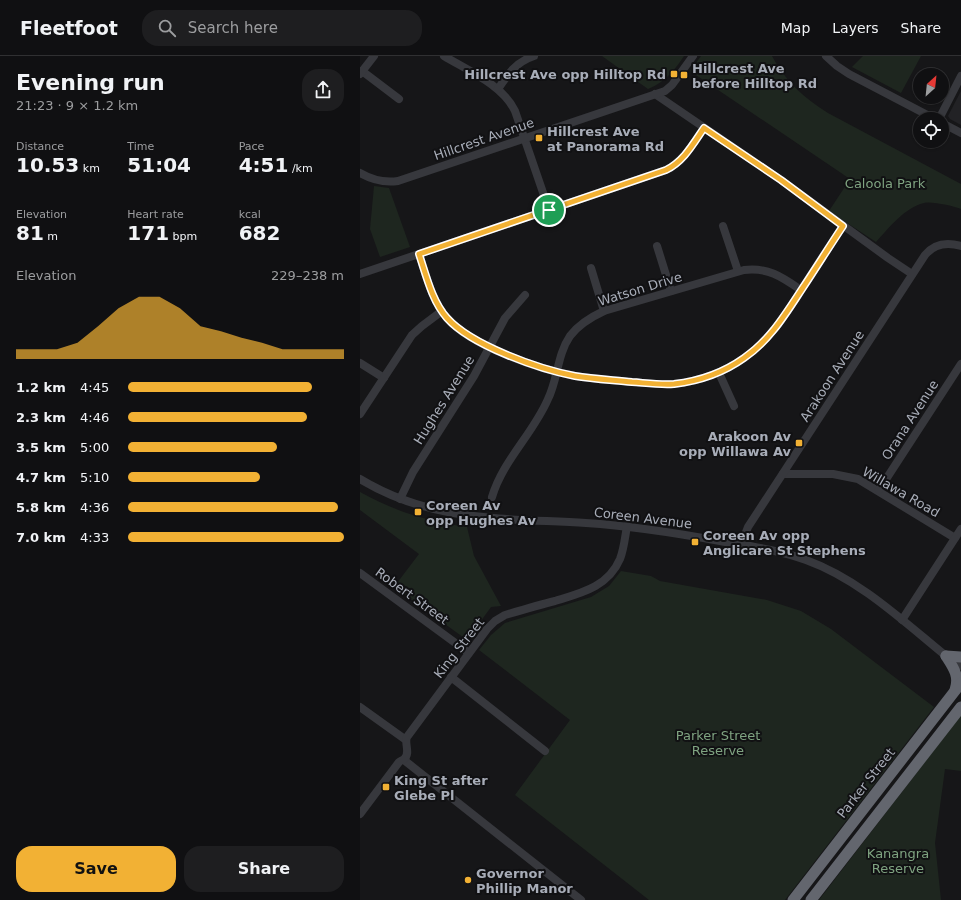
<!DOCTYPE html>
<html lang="en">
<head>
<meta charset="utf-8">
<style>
	:root { --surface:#101012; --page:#1e1e20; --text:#f1f3f6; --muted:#9c9d9f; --line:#303032; --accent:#f2b134 }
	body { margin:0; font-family:"DejaVu Sans",sans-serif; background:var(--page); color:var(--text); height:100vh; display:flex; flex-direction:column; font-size:15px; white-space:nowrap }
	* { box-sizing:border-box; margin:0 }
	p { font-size:13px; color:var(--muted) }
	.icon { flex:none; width:22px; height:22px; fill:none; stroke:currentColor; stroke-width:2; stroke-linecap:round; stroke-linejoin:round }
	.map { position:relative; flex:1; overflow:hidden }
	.drawer { display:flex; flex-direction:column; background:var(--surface); width:360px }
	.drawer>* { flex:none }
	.needle { width:26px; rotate:27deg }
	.buttons { position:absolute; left:553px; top:12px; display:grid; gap:8px }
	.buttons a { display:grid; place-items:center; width:36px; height:36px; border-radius:50%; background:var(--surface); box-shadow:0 1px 3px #0004,0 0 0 1px var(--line); font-size:20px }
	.pin { position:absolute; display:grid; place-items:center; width:34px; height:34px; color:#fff; margin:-17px; border:2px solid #fff; border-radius:50%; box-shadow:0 1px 4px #0007 }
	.round { display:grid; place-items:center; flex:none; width:42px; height:42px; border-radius:16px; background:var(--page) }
	.headline { display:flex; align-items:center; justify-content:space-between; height:68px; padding:0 16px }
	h1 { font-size:22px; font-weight:600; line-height:30px }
	.metrics { display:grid; grid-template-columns:repeat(3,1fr); gap:6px; height:68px; padding:4px 16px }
	.metrics div { display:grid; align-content:center }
	.metrics b { font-size:20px; font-weight:600 }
	.metrics small { font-size:11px; font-weight:400 }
	.metrics p { font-size:11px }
	.chart { height:112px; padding:8px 16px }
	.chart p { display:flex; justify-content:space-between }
	.chart svg { width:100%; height:72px; margin-top:4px; fill:var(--accent); opacity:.7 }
	.cta { display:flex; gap:8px; margin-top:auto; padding:8px 16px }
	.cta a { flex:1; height:46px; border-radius:16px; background:var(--accent); color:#111; font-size:16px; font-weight:600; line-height:46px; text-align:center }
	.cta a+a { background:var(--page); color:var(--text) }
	ul { padding:0 16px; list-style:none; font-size:13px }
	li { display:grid; grid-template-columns:64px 48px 1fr; align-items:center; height:30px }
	li i { height:10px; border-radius:5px; background:var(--accent) }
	header { display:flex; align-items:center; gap:24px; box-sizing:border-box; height:56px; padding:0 20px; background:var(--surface); border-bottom:1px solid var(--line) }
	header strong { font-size:19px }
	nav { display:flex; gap:22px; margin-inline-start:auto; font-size:14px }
	.search { width:280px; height:36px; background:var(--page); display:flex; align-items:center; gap:10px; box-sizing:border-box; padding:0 14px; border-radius:16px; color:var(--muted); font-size:15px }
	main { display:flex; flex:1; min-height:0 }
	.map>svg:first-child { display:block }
	.built { fill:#222225 }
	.green { fill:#1e261f }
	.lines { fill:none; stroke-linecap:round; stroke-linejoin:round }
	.minor { stroke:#37383d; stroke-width:8 }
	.highway { stroke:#63666e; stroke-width:11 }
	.route-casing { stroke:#fff; stroke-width:8 }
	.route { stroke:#f2b134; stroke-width:5 }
	.poi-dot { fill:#f2b134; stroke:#111113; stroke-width:1.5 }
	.labels { text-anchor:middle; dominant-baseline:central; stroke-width:4; stroke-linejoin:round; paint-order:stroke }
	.poi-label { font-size:13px; font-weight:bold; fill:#a8adb8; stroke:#111113; text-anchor:start }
	.street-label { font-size:13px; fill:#a8adb8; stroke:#111113 }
	.park-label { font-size:13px; fill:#7fa381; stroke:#111113 }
</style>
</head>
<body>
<header>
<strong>Fleetfoot</strong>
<div class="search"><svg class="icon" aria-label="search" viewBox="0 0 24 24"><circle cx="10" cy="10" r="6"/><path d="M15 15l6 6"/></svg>Search here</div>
<nav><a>Map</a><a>Layers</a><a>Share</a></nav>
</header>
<main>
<section class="drawer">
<div class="headline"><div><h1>Evening run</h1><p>21:23 · 9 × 1.2 km</p></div><a class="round"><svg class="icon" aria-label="share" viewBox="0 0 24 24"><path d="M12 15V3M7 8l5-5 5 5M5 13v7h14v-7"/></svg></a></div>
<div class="metrics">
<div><p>Distance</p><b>10.53<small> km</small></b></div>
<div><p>Time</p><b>51:04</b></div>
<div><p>Pace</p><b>4:51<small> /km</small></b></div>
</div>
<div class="metrics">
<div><p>Elevation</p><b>81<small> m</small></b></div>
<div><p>Heart rate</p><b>171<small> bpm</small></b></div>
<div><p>kcal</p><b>682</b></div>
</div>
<div class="chart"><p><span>Elevation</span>229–238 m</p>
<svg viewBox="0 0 160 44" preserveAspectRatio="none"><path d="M0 44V38L10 38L20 38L30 34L40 24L50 13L60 6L70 6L80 13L90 24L100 27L110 31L120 34L130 38L140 38L150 38L160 38V44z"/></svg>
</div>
<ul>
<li><b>1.2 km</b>4:45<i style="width:85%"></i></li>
<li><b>2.3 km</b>4:46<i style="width:83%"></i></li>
<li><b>3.5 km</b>5:00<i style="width:69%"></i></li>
<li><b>4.7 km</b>5:10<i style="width:61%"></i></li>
<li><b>5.8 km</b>4:36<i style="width:97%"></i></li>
<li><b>7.0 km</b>4:33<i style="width:100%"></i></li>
</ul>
<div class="cta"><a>Save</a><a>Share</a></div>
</section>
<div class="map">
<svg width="601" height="844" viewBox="0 0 601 844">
	<rect width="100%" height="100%" fill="#161618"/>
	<polygon class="built" points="601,35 601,69 590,63 588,60"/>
	<g class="green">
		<path d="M242 0H324C314 15 305 26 288 33Z"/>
		<path d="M341 0H412C425 25 444 42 468 57L601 128V153C594 150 571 145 564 147 544 152 529 172 516 186L469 155 490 123 330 15Z"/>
		<polygon points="503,0 561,0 541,37 492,11"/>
		<polygon points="14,130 29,132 50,191 20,201 10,173"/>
		<path d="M0 436C34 455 69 466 107 471L114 500 141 550 131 551 107 584 34 531 59 498 0 454Z"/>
		<polygon points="261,515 291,520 300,525 407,544 441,555 471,573 574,651 425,844 289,844 155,739 210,664 119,594 131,579 145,567 231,541 249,530"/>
		<polygon points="601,659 601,715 585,713 575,787 581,844 459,844"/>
	</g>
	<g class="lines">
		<g class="minor">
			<path d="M84 0C107 14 143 29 155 55L189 154"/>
			<polyline points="466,0 477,10 489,18 575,63"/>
			<polyline points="2,15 39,43"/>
			<polyline points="0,18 14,0"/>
			<path d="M138 33C148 18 156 6 174 0"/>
			<polyline points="295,38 421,124 528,202 552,218"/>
			<polyline points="579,63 601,20"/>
			<polyline points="582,67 601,77"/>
			<path d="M0 117C12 124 24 127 38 125L305 35 312 29 333 0"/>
			<polyline points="363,170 378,215"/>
			<polyline points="297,190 311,235"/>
			<path d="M59 198C66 219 72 245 87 262 111 290 178 313 215 320 233 323 253 324 272 326 286 327 300 329 314 328 340 325 363 317 384 302 410 284 425 259 442 233 455 212 469 191 483 170"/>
			<polyline points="231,212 244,255"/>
			<path d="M0 218 306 114C324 105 333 88 344 72"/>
			<polyline points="0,307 24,322"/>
			<polyline points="359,317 374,350"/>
			<polyline points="0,358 52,279 62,270 82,255"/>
			<polyline points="423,418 473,418 498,423 595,482"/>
			<path d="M0 423C73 467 145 462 226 467 271 470 316 477 360 485 389 490 419 494 446 504 499 523 543 565 586 600L601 610"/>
			<polyline points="519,434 601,308"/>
			<path d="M132 441C143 404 173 378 188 343 198 323 197 299 210 280 219 268 231 261 244 255L384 214C408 211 422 221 441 234"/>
			<polyline points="40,443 53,416 114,320 145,262 165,239"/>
			<path d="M381 489 388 471 565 199C574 188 587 186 601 190"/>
			<polyline points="0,517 109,597"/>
			<polyline points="542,564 601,473"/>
			<polyline points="91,621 185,695"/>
			<polyline points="0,651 46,684"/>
			<polyline points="44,704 221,844"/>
			<path d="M0 758 39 706C40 705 43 704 44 703 51 698 44 687 47 681L127 573 135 565 145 559C162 554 179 549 195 545 221 537 248 531 260 503 264 493 265 481 267 470"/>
		</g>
		<g class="highway">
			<path d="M586 600C593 611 600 620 595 634"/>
			<polyline points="586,600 601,601"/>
			<polyline points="433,844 601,627"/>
			<polyline points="451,844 601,651"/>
		</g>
	</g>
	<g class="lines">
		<g class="route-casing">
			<path id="route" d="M344 72 421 124 483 170C469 191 456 212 442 233 425 259 410 284 384 302 363 317 340 325 314 328 300 329 286 327 272 326 253 324 233 323 215 320 178 313 111 289 87 262 72 245 66 219 59 198L306 114C324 105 333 88 344 72Z"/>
		</g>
		<use href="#route" class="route"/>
	</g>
	<g class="poi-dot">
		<rect x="310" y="14" width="8" height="8" rx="2"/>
		<rect x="320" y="15" width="8" height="8" rx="2"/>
		<rect x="175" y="78" width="8" height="8" rx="2"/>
		<rect x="435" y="383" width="8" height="8" rx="2"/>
		<rect x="54" y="452" width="8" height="8" rx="2"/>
		<rect x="331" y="482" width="8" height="8" rx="2"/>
		<rect x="22" y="727" width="8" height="8" rx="2"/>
		<circle cx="108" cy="824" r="4"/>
	</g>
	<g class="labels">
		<g class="poi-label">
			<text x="332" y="12">Hillcrest Ave<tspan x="332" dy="15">before Hilltop Rd</tspan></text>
			<text x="306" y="18" text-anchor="end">Hillcrest Ave opp Hilltop Rd</text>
			<text x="187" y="75">Hillcrest Ave<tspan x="187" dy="15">at Panorama Rd</tspan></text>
			<text x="431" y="380" text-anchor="end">Arakoon Av<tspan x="431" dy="15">opp Willawa Av</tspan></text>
			<text x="66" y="449">Coreen Av<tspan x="66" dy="15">opp Hughes Av</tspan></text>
			<text x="343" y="479">Coreen Av opp<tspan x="343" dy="15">Anglicare St Stephens</tspan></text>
			<text x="34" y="724">King St after<tspan x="34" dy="15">Glebe Pl</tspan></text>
			<text x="116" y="817">Governor<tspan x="116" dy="15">Phillip Manor</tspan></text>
		</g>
		<g class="street-label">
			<text transform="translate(124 83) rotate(-19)">Hillcrest Avenue</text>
			<text transform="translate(280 233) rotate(-17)">Watson Drive</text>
			<text transform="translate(472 320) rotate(-57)">Arakoon Avenue</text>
			<text transform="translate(84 344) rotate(-58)">Hughes Avenue</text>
			<text transform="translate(550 364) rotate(-57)">Orana Avenue</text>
			<text transform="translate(541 436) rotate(30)">Willawa Road</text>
			<text transform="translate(283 462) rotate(7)">Coreen Avenue</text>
			<text transform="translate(52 540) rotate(36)">Robert Street</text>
			<text transform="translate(99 592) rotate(-52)">King Street</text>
			<text transform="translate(506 727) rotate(-52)">Parker Street</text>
		</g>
		<g class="park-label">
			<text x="525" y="127">Caloola Park</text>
			<text x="358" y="679">Parker Street<tspan x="358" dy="15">Reserve</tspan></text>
			<text x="538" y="797">Kanangra<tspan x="538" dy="15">Reserve</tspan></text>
		</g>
	</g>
</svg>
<div class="buttons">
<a><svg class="needle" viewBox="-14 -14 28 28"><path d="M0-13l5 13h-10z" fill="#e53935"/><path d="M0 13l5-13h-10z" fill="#9c9d9f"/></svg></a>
<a><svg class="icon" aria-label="locate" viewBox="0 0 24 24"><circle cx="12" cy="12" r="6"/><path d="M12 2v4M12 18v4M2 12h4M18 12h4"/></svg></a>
</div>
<div class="pin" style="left:189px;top:154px;background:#1e9e55"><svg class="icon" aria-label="arrive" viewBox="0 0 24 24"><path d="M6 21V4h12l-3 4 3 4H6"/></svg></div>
</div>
</main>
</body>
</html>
